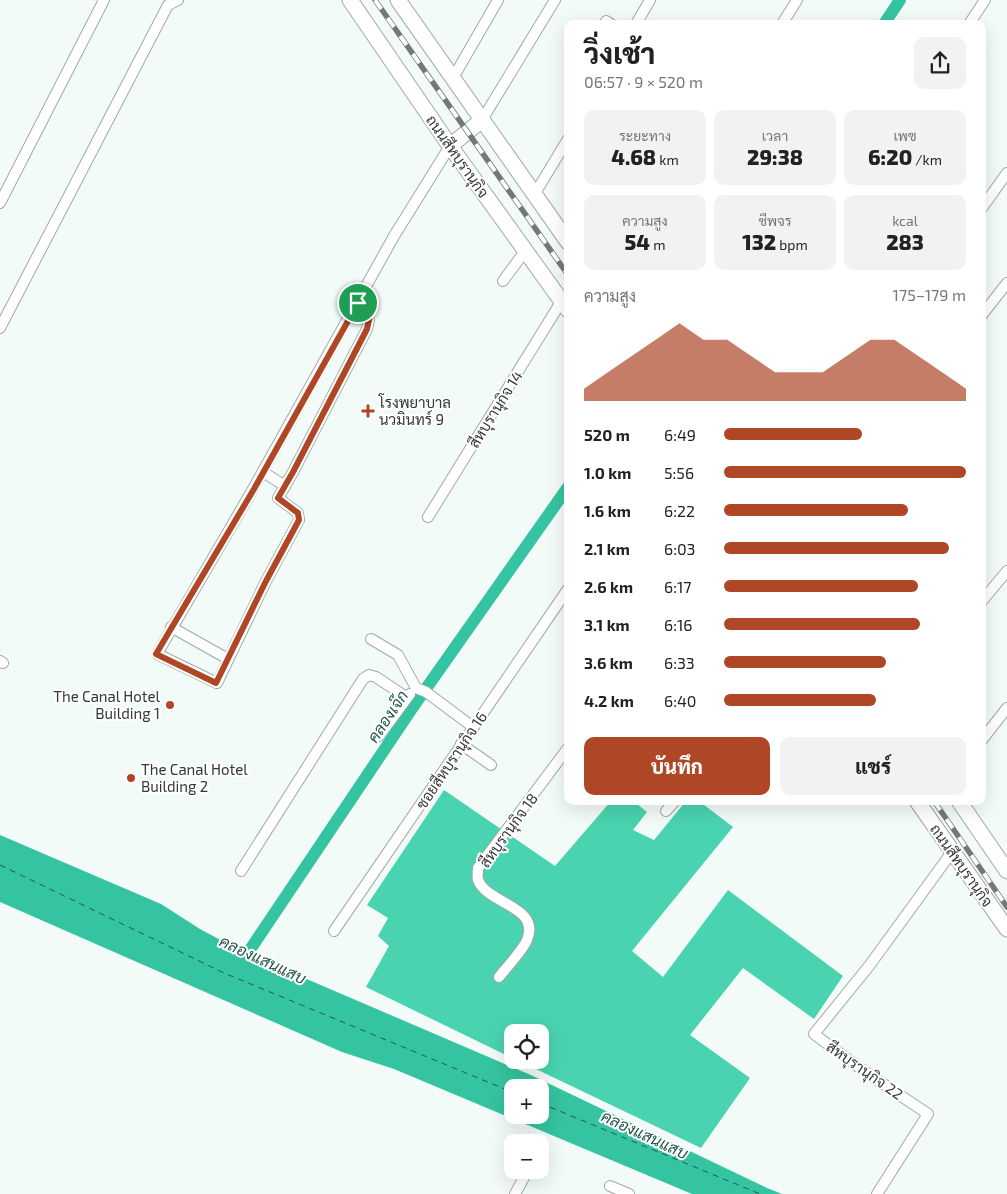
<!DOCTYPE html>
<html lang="th">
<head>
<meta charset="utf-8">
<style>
	:root { --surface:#fff; --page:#f2f2f2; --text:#222; --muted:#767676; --accent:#af4727 }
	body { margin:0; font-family:"Exo 2",Sarabun,sans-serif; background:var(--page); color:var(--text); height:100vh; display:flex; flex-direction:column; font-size:19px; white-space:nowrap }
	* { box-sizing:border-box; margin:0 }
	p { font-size:16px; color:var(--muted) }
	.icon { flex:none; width:28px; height:28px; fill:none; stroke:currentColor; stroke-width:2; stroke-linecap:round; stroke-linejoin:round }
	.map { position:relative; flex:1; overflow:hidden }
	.details { position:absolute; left:564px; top:20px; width:422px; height:785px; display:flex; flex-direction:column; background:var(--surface); border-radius:10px; box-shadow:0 5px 20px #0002 }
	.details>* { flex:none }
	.tools { position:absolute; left:504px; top:1024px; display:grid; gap:10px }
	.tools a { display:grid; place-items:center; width:45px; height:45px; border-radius:10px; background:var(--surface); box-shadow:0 5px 20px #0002; font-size:25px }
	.pin { position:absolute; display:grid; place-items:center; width:42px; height:42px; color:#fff; margin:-21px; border:2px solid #fff; border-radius:50%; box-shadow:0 1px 5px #0007 }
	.round { display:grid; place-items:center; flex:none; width:52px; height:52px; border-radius:10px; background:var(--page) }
	.summary { display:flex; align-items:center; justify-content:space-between; height:85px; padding:0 20px }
	h1 { font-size:28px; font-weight:800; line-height:38px }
	.metrics { display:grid; grid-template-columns:repeat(3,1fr); gap:8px; height:85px; padding:5px 20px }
	.metrics div { display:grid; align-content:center; border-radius:10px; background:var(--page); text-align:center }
	.metrics b { font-size:21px; font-weight:800 }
	.metrics small { font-size:14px; font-weight:400 }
	.metrics p { font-size:14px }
	.chart { height:140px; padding:10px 20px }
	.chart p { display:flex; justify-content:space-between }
	.chart svg { width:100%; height:90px; margin-top:5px; fill:var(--accent); opacity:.7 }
	.cta { display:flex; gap:10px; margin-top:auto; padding:10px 20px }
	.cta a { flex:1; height:58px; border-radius:10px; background:var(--accent); color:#fff; font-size:20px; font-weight:800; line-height:58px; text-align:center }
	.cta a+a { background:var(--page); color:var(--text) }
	ul { padding:0 20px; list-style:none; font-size:16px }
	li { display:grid; grid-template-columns:80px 60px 1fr; align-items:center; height:38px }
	li i { height:12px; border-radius:6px; background:var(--accent) }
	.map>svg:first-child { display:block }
	.forest { fill:#4ad3b0 }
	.water { fill:#35c4a1; fill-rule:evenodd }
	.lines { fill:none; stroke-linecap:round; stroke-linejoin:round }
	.canal { stroke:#35c4a1; stroke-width:12 }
	.ferry { stroke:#235a4a; stroke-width:1; stroke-dasharray:6 5; stroke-linecap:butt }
	.street-casing { stroke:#a1a9a6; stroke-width:12 }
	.secondary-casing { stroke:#a1a9a6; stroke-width:17 }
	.street { stroke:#fff; stroke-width:10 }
	.secondary { stroke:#fff; stroke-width:15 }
	.rail-casing { stroke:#747977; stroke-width:5.5 }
	.rail { stroke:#fff; stroke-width:4; stroke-dasharray:11; stroke-linecap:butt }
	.route-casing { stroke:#fff; stroke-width:10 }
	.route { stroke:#af4727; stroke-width:6 }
	.poi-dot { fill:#af4727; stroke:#fff; stroke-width:2 }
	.labels { text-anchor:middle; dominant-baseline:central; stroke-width:4; stroke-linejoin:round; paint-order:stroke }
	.street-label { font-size:15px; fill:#353837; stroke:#fff }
	.poi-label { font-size:15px; fill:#353837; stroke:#fff; text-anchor:start }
	.water-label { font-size:16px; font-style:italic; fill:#235a4a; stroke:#fff }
</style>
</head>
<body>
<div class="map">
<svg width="1007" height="1194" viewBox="0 0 1007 1194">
	<rect width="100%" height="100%" fill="#f3fbf8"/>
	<polygon class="forest" points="444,790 555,866 611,801 633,801 647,812 633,830 654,840 686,801 699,801 733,827 632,951 663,977 728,890 843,976 814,1019 743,968 690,1035 750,1078 701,1148 517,1060 540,1060 540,1032 512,1032 512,1058 366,987 389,946 378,936 388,918 367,905"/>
	<path class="water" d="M0 835 161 904 200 929 239 950 533 1076 767 1188 782 1194H692L394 1069 342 1052 0 902ZM512 1088H540V1115H512Z"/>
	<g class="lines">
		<g class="canal">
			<polyline points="884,24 900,0"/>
			<polyline points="239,966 413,707 568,487"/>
		</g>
		<g class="ferry">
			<polyline points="0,865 224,973 512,1092"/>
			<polyline points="540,1103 760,1194"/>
		</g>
		<g class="street-casing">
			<g id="street">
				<polyline points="606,21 611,24"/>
				<polyline points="636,24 650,0"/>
				<polyline points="782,24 797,0"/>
				<polyline points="969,24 985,0"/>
				<polyline points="453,78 498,0"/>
				<polyline points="482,120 555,0"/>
				<polyline points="534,195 568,139"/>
				<polyline points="0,203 104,0"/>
				<polyline points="982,208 1007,173"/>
				<polyline points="503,281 525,251"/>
				<polyline points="982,315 1007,283"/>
				<polyline points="0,328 168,5 178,0"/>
				<path d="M263 472 285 486 293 472 367 329C371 316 369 311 358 303"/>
				<polyline points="285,486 278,498 298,513 299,520 266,581 217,683 157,654 253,489 394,236 450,146"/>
				<polyline points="428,517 561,302"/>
				<polyline points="982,601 1007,571"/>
				<polyline points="171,627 228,659"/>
				<polyline points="371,639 398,655 416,688 426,692 473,727"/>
				<polyline points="0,661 3,663"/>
				<polyline points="379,736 410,694"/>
				<polyline points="982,740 1007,708"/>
				<polyline points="461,744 491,765"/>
				<polyline points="666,811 675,801"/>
				<polyline points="241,871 363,679 369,675 376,677 406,697"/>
				<polyline points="334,931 568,589"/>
				<path d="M499 977C506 968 523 950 527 940 541 906 487 904 478 880 477 877 478 872 478 868L568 748"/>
				<polyline points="610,1186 629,1194"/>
				<polyline points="515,1194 528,1170"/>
				<polyline points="877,1194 928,1114 861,1069 814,1034 869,966 952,852"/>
			</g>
		</g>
		<g class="secondary-casing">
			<g id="secondary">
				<polyline points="350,0 450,146 568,310"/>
				<polyline points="398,0 568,242"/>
				<polyline points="450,146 482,120"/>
				<polyline points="917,801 1007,929"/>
				<polyline points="959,801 1007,871"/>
			</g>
		</g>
		<use href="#street" class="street"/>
		<use href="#secondary" class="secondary"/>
		<g class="rail-casing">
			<g id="rail">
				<polyline points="375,0 568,275"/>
				<polyline points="934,801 1007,907"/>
			</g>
		</g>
		<use href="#rail" class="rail"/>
	</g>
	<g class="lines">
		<g class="route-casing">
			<polygon id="route" points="358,303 367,310 370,315 367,329 293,472 278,498 298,513 299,520 266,581 216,683 156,654 254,489"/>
		</g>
		<use href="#route" class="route"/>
	</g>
	<g class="poi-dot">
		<path d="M365.5 403.5h5v5h5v5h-5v5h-5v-5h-5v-5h5z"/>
		<circle cx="170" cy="705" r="5"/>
		<circle cx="131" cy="778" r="5"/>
	</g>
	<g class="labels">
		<g class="street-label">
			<text transform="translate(458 156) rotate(55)">ถนนสีหบุรานุกิจ</text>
			<text transform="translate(495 409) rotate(-58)">สีหบุรานุกิจ 14</text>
			<text transform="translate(451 760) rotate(-56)">ซอยสีหบุรานุกิจ 16</text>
			<text transform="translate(508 830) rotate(-54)">สีหบุรานุกิจ 18</text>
			<text transform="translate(962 865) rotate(55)">ถนนสีหบุรานุกิจ</text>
			<text transform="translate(865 1070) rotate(35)">สีหบุรานุกิจ 22</text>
		</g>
		<g class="poi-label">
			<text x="379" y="402">โรงพยาบาล<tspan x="379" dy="17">นวมินทร์ 9</tspan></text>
			<text x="160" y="696" text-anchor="end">The Canal Hotel<tspan x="160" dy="17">Building 1</tspan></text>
			<text x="141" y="769">The Canal Hotel<tspan x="141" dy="17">Building 2</tspan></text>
		</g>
		<g class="water-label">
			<text transform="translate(387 716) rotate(-56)">คลองเจ๊ก</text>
			<text transform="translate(263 959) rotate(25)">คลองแสนแสบ</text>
			<text transform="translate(645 1134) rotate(25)">คลองแสนแสบ</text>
		</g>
	</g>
</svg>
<div class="tools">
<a><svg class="icon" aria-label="locate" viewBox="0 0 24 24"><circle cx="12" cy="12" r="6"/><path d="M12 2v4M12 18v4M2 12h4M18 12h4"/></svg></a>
<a>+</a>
<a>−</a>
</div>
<div class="pin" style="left:358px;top:303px;background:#1e9e55"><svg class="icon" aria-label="arrive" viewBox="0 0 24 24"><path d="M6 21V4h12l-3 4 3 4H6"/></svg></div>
<section class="details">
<div class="summary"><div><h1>วิ่งเช้า</h1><p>06:57 · 9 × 520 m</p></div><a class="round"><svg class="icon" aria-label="share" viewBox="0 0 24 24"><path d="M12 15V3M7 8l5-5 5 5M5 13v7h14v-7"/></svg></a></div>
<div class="metrics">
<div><p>ระยะทาง</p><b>4.68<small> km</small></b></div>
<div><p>เวลา</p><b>29:38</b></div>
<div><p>เพซ</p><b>6:20<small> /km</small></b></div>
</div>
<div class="metrics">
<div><p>ความสูง</p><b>54<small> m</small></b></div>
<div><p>ชีพจร</p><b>132<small> bpm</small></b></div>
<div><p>kcal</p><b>283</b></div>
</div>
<div class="chart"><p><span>ความสูง</span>175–179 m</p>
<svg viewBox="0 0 160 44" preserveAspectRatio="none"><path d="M0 44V38L10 30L20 22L30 14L40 6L50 14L60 14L70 22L80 30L90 30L100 30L110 22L120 14L130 14L140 22L150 30L160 38V44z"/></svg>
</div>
<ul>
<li><b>520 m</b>6:49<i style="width:57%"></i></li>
<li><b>1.0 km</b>5:56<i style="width:100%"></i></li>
<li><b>1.6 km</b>6:22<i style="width:76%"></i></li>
<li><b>2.1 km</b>6:03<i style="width:93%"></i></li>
<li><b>2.6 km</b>6:17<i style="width:80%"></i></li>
<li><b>3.1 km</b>6:16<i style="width:81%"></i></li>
<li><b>3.6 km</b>6:33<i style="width:67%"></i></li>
<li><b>4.2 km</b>6:40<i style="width:63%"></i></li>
</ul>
<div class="cta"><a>บันทึก</a><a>แชร์</a></div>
</section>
</div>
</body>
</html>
